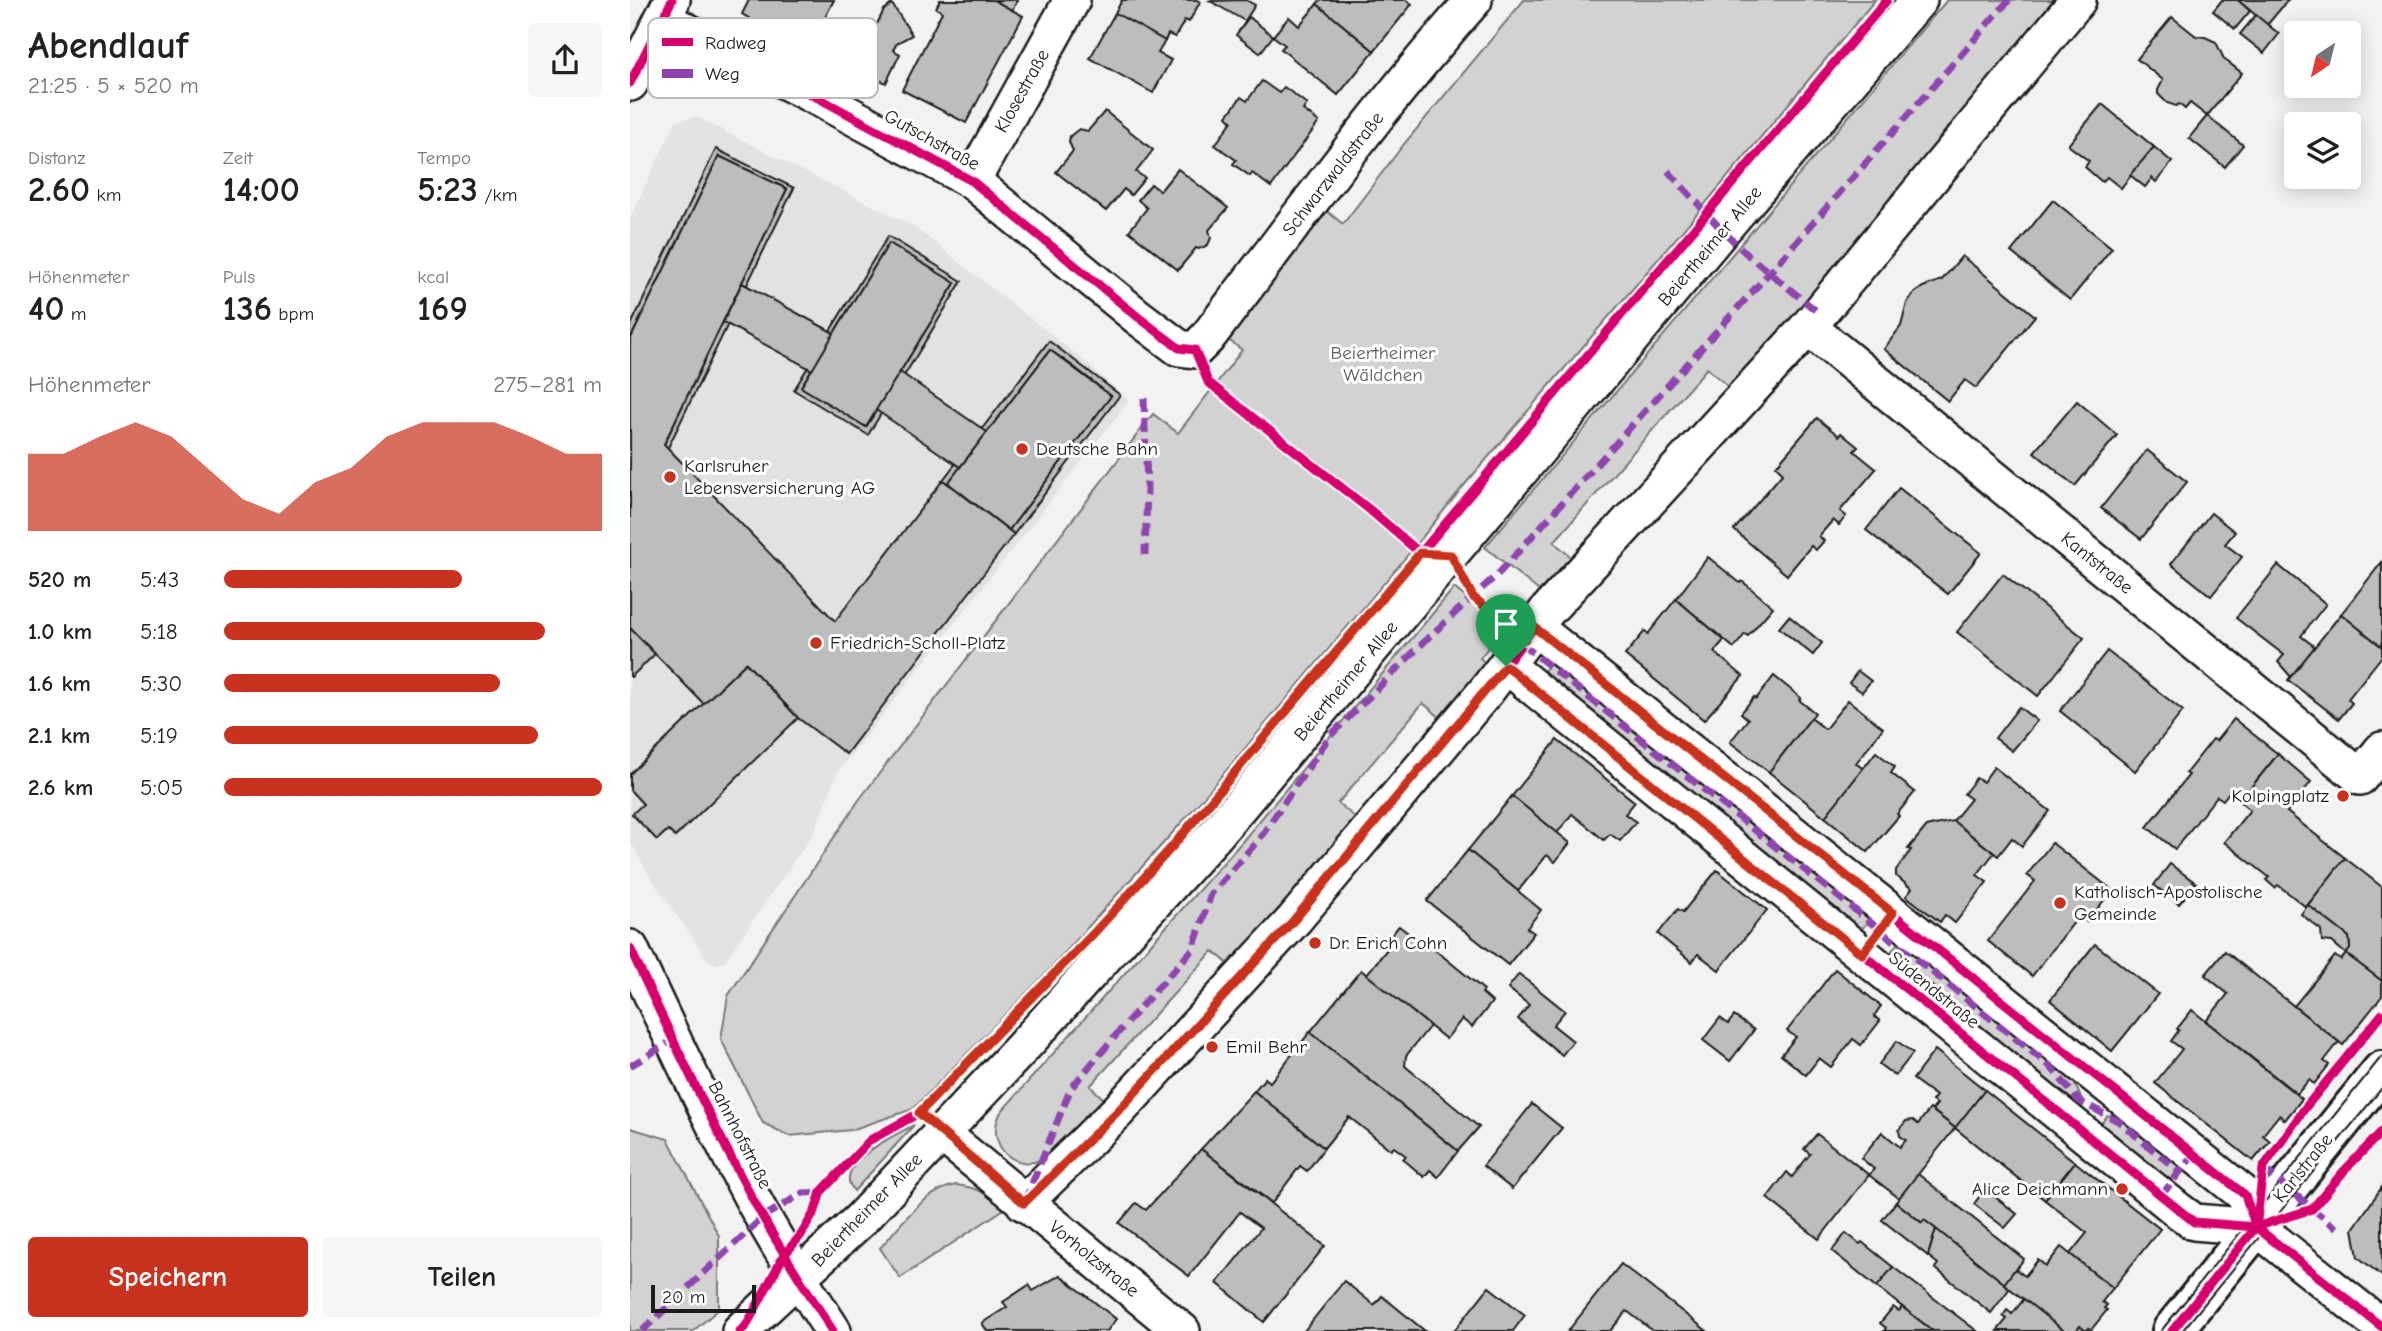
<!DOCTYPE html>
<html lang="de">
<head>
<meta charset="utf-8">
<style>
	:root { --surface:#fff; --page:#f6f6f6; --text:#202124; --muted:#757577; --accent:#c8321e }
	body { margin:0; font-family:"Comic Neue",sans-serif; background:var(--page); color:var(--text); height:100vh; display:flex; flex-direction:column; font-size:26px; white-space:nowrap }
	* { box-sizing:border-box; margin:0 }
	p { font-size:23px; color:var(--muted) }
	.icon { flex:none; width:38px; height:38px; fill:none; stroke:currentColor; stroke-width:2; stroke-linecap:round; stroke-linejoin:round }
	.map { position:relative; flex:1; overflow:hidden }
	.sheet { display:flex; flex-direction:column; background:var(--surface); width:630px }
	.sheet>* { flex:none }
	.needle { width:46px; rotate:215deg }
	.fabs { position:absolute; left:1654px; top:21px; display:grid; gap:14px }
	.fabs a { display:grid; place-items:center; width:77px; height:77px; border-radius:7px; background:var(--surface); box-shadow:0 4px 18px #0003; font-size:35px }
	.scale { position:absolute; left:21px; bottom:18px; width:105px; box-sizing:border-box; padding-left:7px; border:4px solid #1c1c1c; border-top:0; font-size:19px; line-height:24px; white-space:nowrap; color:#1c1c1c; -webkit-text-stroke:5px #fff; paint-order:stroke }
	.pin { position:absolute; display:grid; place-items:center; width:60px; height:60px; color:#fff; margin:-72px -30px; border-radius:50% 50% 50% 0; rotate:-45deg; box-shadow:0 0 7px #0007 }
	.pin .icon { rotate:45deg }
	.round { display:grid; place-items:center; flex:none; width:74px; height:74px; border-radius:7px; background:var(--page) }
	.head { display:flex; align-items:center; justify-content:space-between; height:119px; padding:0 28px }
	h1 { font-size:38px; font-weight:700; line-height:52px }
	.metrics { display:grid; grid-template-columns:repeat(3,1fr); gap:10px; height:119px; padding:7px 28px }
	.metrics div { display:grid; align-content:center }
	.metrics b { font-size:35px; font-weight:700 }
	.metrics small { font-size:19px; font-weight:400 }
	.metrics p { font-size:19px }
	.chart { height:196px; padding:14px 28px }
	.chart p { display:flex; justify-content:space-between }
	.chart svg { width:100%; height:126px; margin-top:7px; fill:var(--accent); opacity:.7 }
	.button { display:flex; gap:14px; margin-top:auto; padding:14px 28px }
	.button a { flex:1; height:80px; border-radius:7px; background:var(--accent); color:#fff; font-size:28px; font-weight:700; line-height:80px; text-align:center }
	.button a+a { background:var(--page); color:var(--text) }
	ul { padding:0 28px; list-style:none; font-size:23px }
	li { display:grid; grid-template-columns:112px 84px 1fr; align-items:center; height:52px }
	li i { height:18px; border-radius:9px; background:var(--accent) }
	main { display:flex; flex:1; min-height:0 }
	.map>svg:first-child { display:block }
	.built { fill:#e2e2e2 }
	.green { fill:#d2d2d2; stroke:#777; stroke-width:2 }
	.building { fill:#bdbdbd; stroke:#1c1c1c; stroke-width:2; fill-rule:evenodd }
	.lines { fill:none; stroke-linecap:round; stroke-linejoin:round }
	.minor-casing { stroke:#1c1c1c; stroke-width:40 }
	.major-casing { stroke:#1c1c1c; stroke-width:44 }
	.minor { stroke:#fff; stroke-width:35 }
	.major { stroke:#fff; stroke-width:38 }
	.tram { stroke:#1c1c1c; stroke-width:2 }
	.quiet { stroke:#8e44ad; stroke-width:7; stroke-dasharray:14 7; stroke-linecap:butt }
	.cycleway-casing { stroke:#fff; stroke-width:13 }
	.cycleway { stroke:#d6006c; stroke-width:9 }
	.route-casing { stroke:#fff; stroke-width:14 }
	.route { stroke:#c8321e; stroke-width:9 }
	.poi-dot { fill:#c8321e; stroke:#fff; stroke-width:2.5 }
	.labels { text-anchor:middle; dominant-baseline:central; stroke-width:6; stroke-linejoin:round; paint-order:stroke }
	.street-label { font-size:19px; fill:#1c1c1c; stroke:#fff }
	.park-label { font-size:19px; fill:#5c5c5c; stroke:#fff }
	.poi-label { font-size:19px; fill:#1c1c1c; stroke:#fff; text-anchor:start }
	.key { fill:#fff; stroke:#bbb; stroke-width:2 }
	.key-label { font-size:19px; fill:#1c1c1c }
</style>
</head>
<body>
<main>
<section class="sheet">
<div class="head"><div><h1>Abendlauf</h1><p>21:25 · 5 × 520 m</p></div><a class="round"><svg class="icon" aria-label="share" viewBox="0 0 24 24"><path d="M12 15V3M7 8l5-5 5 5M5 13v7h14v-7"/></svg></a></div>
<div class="metrics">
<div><p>Distanz</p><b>2.60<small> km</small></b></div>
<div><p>Zeit</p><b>14:00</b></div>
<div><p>Tempo</p><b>5:23<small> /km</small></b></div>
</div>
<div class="metrics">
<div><p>Höhenmeter</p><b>40<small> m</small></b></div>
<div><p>Puls</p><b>136<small> bpm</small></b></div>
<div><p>kcal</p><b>169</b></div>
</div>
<div class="chart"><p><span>Höhenmeter</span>275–281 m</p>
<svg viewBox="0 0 160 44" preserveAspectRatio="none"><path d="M0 44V17L10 17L20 11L30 6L40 11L50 22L60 33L70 38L80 27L90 22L100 11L110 6L120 6L130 6L140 11L150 17L160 17V44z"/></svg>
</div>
<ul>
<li><b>520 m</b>5:43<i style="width:63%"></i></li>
<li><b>1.0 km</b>5:18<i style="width:85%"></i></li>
<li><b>1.6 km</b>5:30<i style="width:73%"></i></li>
<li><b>2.1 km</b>5:19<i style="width:83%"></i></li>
<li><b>2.6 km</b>5:05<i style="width:100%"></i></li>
</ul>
<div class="button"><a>Speichern</a><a>Teilen</a></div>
</section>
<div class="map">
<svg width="1752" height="1331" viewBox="0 0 1752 1331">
	<rect width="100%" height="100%" fill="#f2f2f2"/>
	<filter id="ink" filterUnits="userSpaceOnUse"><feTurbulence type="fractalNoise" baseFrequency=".0143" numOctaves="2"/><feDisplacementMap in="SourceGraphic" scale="14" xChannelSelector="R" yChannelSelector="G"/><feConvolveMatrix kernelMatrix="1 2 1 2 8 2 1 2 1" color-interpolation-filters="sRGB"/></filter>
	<g filter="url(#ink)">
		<polygon class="built" points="66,117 283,226 452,359 499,401 207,773 184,832 94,962 86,964 78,960 18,874 0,841 0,218 46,121"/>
		<g class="green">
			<polygon points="894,0 1245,0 1071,209 831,489 778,555 563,810 425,964 283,1109 221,1130 159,1136 133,1123 91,1039 98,996 229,800 523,414 548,433 612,350 596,338 694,209 713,224 774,144"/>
			<polygon points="1317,0 1432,0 1103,391 1077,368 924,542 942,558 909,591 855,547"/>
			<path d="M824 588 874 628 850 658 857 665 813 720 793 703 708 803 728 820 601 966 583 951 460 1086 477 1102C463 1114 425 1155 410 1160 397 1166 379 1161 371 1148 364 1136 365 1123 371 1112L611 843Z"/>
			<polygon points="927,654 1246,911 1231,930 911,675"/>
			<polygon points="1275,934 1435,1061 1451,1098 1446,1104 1258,956"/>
			<polygon points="1495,1113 1555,1161 1540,1180 1470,1125 1477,1116"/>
			<path d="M284 1125 224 1191C223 1190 219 1183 219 1181 216 1158 267 1134 284 1125Z"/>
			<polygon points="0,1128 38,1139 89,1236 89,1309 63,1331 0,1331"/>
			<path d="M326 1185C346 1187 361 1195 377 1207L270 1278 250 1248C272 1224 292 1192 326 1185Z"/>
		</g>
		<g class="building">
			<polygon points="119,0 204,0 188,31 198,36 190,52 160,37 158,41 112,14"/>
			<polygon points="310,0 364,0 393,16 336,123 272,90 312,12 306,8"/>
			<polygon points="364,0 388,0 382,10"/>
			<polygon points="492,0 567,0 570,2 559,22 555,20 545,37 538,34 535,41 485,13"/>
			<polygon points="616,0 625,5 615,21 580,1"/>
			<polygon points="690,0 776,0 782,4 744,51 687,4"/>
			<polygon points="1592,0 1608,0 1620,11 1605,29 1583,11"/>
			<polygon points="1608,0 1658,0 1637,25"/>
			<polygon points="262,4 282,35 267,43 263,50 270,54 256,83 225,68 254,10"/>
			<polygon points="687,4 744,51 708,95 651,49 655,45 643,36 659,17 669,26"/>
			<polygon points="485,13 535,41 528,53 541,60 523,93 460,58"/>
			<polygon points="1626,15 1649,34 1634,53 1610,34"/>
			<polygon points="619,17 643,36 630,53 606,35"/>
			<polygon points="1542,17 1566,36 1575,37 1586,42 1594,59 1612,73 1577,116 1560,103 1555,109 1549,104 1546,106 1537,103 1528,94 1528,90 1533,80 1507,59"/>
			<polygon points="632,81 649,93 654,87 677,104 673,110 689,122 641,187 622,173 620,176 603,164 606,160 585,145 602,121 597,116 611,97 617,101"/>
			<polygon points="1472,104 1524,147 1491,188 1477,177 1472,182 1455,167 1459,161 1438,145"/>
			<polygon points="475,111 523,150 506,172 515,178 501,195 494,189 476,211 426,172 443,151 439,142 440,136 449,129 458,131"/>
			<polygon points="1577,116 1613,145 1595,167 1559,138"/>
			<polygon points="1524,147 1542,162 1526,182 1522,178 1515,187 1500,175"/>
			<polygon points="86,149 164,188 0,526 0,515 157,189 89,156 0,340 0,327"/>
			<polygon points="89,156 157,189 34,444 205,621 313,480 384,534 216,754 168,718 116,663 74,704 0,628 0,340"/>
			<polygon points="548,169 598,208 579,230 581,238 578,245 569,249 566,248 548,270 499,231 517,208 508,200 521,184 530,191"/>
			<polygon points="1423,200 1482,248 1440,300 1381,252"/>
			<path d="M258 236 332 281 238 435 164 390ZM259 243 325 283 236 427 171 387Z"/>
			<polygon points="259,243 325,283 236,427 171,387"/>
			<polygon points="1332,256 1405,316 1346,388 1335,380 1318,401 1254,349 1271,326 1277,303 1283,294 1293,287 1312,280"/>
			<polygon points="112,283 204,333 182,370 93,322"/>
			<polygon points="419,341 490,395 384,534 379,530 481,396 444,367 420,350 318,483 313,480"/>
			<polygon points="420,350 481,396 379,530 318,483"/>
			<polygon points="270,372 357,432 330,467 246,410"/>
			<polygon points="1447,401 1487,435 1445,486 1404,452"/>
			<polygon points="1187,418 1209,436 1211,433 1228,447 1224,451 1246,469 1210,511 1216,516 1209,525 1203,520 1189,536 1194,541 1186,550 1181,546 1157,575 1104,530 1153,473 1146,466"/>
			<polygon points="1517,450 1557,482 1511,539 1471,508"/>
			<polygon points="1269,488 1351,553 1318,594 1236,530"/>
			<polygon points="1581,513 1605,532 1595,544 1612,557 1581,596 1541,564"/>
			<polygon points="1078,557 1110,583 1112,581 1143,607 1118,636 1115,634 1104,648 1046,599"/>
			<polygon points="1752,562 1752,647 1711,614"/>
			<polygon points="1648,565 1696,604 1671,636 1685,647 1661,677 1648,662 1654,655 1606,618"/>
			<polygon points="1373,574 1454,638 1408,696 1327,632"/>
			<polygon points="1046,599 1094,640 1084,652 1113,676 1074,720 995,655 1015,631 1018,634"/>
			<polygon points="1711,614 1752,647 1752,656 1718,699 1722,703 1709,719 1658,680"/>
			<polygon points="1159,616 1192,643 1183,655 1149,628"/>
			<polygon points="0,628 25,654 1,677 0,676"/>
			<polygon points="1477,651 1553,711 1505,771 1430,711"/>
			<polygon points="116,663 168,718 45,837 38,830 27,840 2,814 13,804 0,790 0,774"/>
			<polygon points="1228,671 1241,681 1232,692 1219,683"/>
			<polygon points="1144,676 1171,698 1169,700 1185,713 1139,772 1100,742 1118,719 1111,713 1124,697 1126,699"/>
			<polygon points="1218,700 1253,728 1226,763 1233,769 1195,817 1139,772 1181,718 1195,729"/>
			<polygon points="1389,707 1407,721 1382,751 1365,738"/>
			<polygon points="1604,719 1648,754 1611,800 1600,791 1593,800 1587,796 1545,849 1517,827 1559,775 1556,773 1583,739 1586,741"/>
			<polygon points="927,740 1005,802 995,814 1006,822 990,841 980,834 974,840 942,814 927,833 882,796"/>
			<polygon points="1246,752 1265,767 1261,773 1285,792 1267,814 1269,816 1238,852 1195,817"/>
			<polygon points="1648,754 1681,782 1657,812 1715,858 1676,907 1648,885 1645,888 1636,880 1639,877 1594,842 1620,810 1610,801"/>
			<polygon points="1364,767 1420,811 1392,846 1382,838 1368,856 1323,821 1341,799 1334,794 1346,778 1353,782"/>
			<polygon points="882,796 940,843 925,862 917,855 888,891 838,850"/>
			<polygon points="1323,821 1364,853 1347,875 1357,882 1325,923 1315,915 1310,922 1276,896 1282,889 1266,876 1266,870 1281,850 1278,849 1296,827"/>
			<polygon points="1422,843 1482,890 1457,922 1449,916 1402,976 1358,941 1405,881 1397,875"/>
			<polygon points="838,850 911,910 897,928 904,933 878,965 797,901"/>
			<polygon points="1715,858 1752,887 1752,981 1716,954 1720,949 1719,937 1678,905"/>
			<polygon points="1540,864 1566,883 1549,904 1524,885"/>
			<polygon points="1087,870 1137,910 1089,970 1068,954 1062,962 1028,934 1048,909 1053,912"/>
			<polygon points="1678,905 1719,937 1720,949 1716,954 1702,942 1692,941 1691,930 1671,914"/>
			<polygon points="769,926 791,943 793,940 854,990 852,993 862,1002 842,1027 832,1019 816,1039 736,975 758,948 753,945"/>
			<polygon points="1465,944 1528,994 1482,1051 1420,1000"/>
			<polygon points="1595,951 1709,1042 1694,1061 1699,1065 1684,1084 1679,1080 1667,1094 1576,1021 1598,994 1575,975"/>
			<polygon points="1716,954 1752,981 1752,996 1713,1045 1664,1006 1705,956 1711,960"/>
			<polygon points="1205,969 1251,1006 1244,1016 1250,1021 1231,1045 1223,1039 1201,1067 1189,1058 1176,1075 1151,1055 1166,1037 1157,1031"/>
			<polygon points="731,970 800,1026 776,1056 775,1066 849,1127 828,1151 680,1032"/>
			<polygon points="889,974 935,1011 923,1025 943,1041 932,1055 888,1019 899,1005 878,988"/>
			<polygon points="1562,1010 1672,1099 1655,1120 1649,1115 1633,1135 1640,1141 1623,1161 1525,1083 1552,1049 1541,1041 1549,1030 1547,1029"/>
			<polygon points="1104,1016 1124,1030 1100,1061 1073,1040 1090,1018 1098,1024"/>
			<polygon points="680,1032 828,1151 808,1177 800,1170 794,1177 773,1159 776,1156 764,1147 761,1150 719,1117 694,1148 624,1091 635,1078 640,1082"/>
			<polygon points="1267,1041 1283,1053 1265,1076 1249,1064"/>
			<polygon points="1305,1050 1355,1090 1325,1128 1302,1110 1307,1104 1302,1101 1306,1096 1283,1079"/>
			<polygon points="1355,1090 1445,1162 1415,1200 1325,1128"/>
			<polygon points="624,1091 694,1148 677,1171 670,1166 642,1203 571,1149"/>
			<polygon points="902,1104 932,1128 882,1189 853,1166"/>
			<polygon points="1300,1109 1325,1128 1269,1198 1239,1175 1244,1169 1231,1158 1252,1132 1270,1147 1276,1140 1270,1136 1269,1130 1276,1121 1283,1120 1288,1124"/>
			<polygon points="1187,1134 1239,1175 1189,1239 1137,1198 1157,1172 1162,1177 1180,1154 1174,1149"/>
			<polygon points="571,1149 695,1246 634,1322 587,1283 631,1228 610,1212 559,1276 489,1223 506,1203 516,1210"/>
			<polygon points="1445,1162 1530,1229 1483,1288 1440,1254 1457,1233 1415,1200"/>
			<polygon points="1288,1174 1394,1259 1374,1284 1294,1220 1292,1223 1266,1202"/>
			<polygon points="1752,1187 1752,1276 1728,1257 1723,1229"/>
			<polygon points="1355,1189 1387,1214 1375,1228 1344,1204"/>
			<polygon points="1266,1202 1292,1223 1294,1220 1306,1229 1298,1256 1252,1220"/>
			<polygon points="1306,1229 1380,1288 1361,1313 1305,1268 1308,1264 1298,1256"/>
			<polygon points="1216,1233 1230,1244 1232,1242 1263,1267 1247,1287 1202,1251"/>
			<polygon points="1431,1247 1483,1288 1472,1302 1477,1305 1474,1308 1477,1310 1461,1330 1459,1328 1456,1331 1450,1326 1446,1331 1434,1331 1374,1284 1385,1269 1395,1276 1408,1260 1416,1266"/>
			<polygon points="991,1264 1077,1331 1023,1331 997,1311 980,1331 938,1331"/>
			<polygon points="1263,1267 1347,1331 1303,1331 1247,1287"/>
			<polygon points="430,1275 486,1319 477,1331 357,1331 352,1323 377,1307 373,1302 399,1285 403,1291"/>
			<polygon points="714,1281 744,1305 752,1296 795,1331 674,1331"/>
			<polygon points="859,1287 895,1315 883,1331 824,1331"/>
			<polygon points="1394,1299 1434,1331 1367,1331 1377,1319 1373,1316 1377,1310 1382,1314"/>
			<polygon points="1263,1307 1269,1311 1272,1307 1303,1331 1254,1331 1256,1328 1250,1323"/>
		</g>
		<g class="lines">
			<g class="minor-casing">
				<g id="minor">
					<path d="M33 19 194 101 342 181 508 317 549 348 565 350 577 338C664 224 749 107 844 0"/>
					<polyline points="0,83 42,0"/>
					<polyline points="342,181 442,0"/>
					<polyline points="1178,327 1730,777 1752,750"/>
					<polyline points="904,627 1615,1195 1626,1227 1752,1327"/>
					<polyline points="876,665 1549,1211 1564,1222 1626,1227"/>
					<path d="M0 948C38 1030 77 1113 120 1194 145 1241 174 1286 203 1331"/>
					<polyline points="311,1133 552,1331"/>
					<polyline points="394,1203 488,1111 664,920 857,690 917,611 1178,327 1448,0"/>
					<polyline points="110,1331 230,1220 390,1050 586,834 1092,230 1289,0"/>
				</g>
			</g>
			<g class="major-casing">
				<polyline id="major" points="1542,1331 1752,1071"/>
			</g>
			<use href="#minor" class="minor"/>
			<use href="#major" class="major"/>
			<g class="tram">
				<polyline points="1531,1331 1752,1056"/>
				<polyline points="1552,1331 1752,1088"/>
			</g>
			<g class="quiet">
				<polyline points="1038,171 1092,230 1119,256 1189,313"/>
				<polyline points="514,398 517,488 515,555"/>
				<polyline points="892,644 1420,1066 1449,1101 1488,1121 1550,1172"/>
				<polyline points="0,1066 43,1040"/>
				<polyline points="1633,1168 1706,1228"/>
				<polyline points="1531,1196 1564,1154"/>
				<polyline points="394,1203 441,1088 505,1013 563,949 581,894 630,838 699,737 801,635 870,572 1140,272 1379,0"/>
				<polyline points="12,1331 133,1217 173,1193 191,1192 193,1189"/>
			</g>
			<g class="cycleway-casing">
				<g id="cycleway">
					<polyline points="33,19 194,101 342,181 508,317 549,348 565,350 578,382 740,510 783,547 790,553 821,555 843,597 895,639"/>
					<polyline points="0,83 42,0"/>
					<path d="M0 948C38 1030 77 1113 120 1194 145 1241 174 1286 203 1331"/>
					<polyline points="1752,1131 1714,1171 1682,1209 1626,1227 1564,1222 876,665 904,627 1615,1195 1626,1227 1752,1327"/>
					<polyline points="1627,1220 1633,1168 1675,1108 1752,1014"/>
					<polyline points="110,1331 116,1326 154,1255 171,1235 185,1211 191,1192 240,1140 289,1113 463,935 542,848 1257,0"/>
					<polyline points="1542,1331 1626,1227"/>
				</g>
			</g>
			<use href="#cycleway" class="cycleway"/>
		</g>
	</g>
	<g class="lines" filter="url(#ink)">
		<g class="route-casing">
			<polygon id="route" points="790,553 821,555 843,597 895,639 904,627 1263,913 1232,954 876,666 664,920 488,1111 394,1203 289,1113 463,934 541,848"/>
		</g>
		<use href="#route" class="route"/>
	</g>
	<g class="poi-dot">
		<circle cx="392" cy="449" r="7"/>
		<circle cx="40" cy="477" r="7"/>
		<circle cx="186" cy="643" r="7"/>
		<circle cx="1713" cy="796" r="7"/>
		<circle cx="1430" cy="903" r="7"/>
		<circle cx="685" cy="943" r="7"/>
		<circle cx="582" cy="1047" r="7"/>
		<circle cx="1492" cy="1189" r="7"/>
	</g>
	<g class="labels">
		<g class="street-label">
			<text transform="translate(392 91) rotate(-61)">Klosestraße</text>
			<text transform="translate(302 140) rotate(29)">Gutschstraße</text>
			<text transform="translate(703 174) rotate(-52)">Schwarzwaldstraße</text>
			<text transform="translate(1080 246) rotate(-50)">Beiertheimer Allee</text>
			<text transform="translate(1467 563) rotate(39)">Kantstraße</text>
			<text transform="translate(716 681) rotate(-50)">Beiertheimer Allee</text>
			<text transform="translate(1304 990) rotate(39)">Südendstraße</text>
			<text transform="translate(110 1135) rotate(63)">Bahnhofstraße</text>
			<text transform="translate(1673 1168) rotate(-51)">Karlstraße</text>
			<text transform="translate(237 1210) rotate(-46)">Beiertheimer Allee</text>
			<text transform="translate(464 1259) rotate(39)">Vorholzstraße</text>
		</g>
		<g class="park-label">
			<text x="753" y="353">Beiertheimer<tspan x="753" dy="22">Wäldchen</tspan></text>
		</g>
		<g class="poi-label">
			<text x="406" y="449">Deutsche Bahn</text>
			<text x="54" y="466">Karlsruher<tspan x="54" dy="22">Lebensversicherung AG</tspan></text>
			<text x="200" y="643">Friedrich-Scholl-Platz</text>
			<text x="1699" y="796" text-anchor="end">Kolpingplatz</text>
			<text x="1444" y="892">Katholisch-Apostolische<tspan x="1444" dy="22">Gemeinde</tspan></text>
			<text x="699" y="943">Dr. Erich Cohn</text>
			<text x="596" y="1047">Emil Behr</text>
			<text x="1478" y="1189" text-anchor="end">Alice Deichmann</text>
		</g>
	</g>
	<rect x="18" y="18" width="230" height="80" rx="10" class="key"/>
	<rect x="32" y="38" width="31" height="8" fill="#d6006c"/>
	<rect x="32" y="69" width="31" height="9" fill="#8e44ad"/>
	<g class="key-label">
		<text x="75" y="49">Radweg</text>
		<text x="75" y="80">Weg</text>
	</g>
</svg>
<div class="fabs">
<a><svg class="needle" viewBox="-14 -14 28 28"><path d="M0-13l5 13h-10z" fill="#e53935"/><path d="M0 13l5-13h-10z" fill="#757577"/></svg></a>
<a><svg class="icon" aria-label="layers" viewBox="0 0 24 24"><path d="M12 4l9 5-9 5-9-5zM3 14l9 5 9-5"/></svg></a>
</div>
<div class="scale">20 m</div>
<div class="pin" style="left:876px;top:666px;background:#1e9e55"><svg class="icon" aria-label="arrive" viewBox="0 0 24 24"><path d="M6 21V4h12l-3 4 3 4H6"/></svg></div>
</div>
</main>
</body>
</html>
